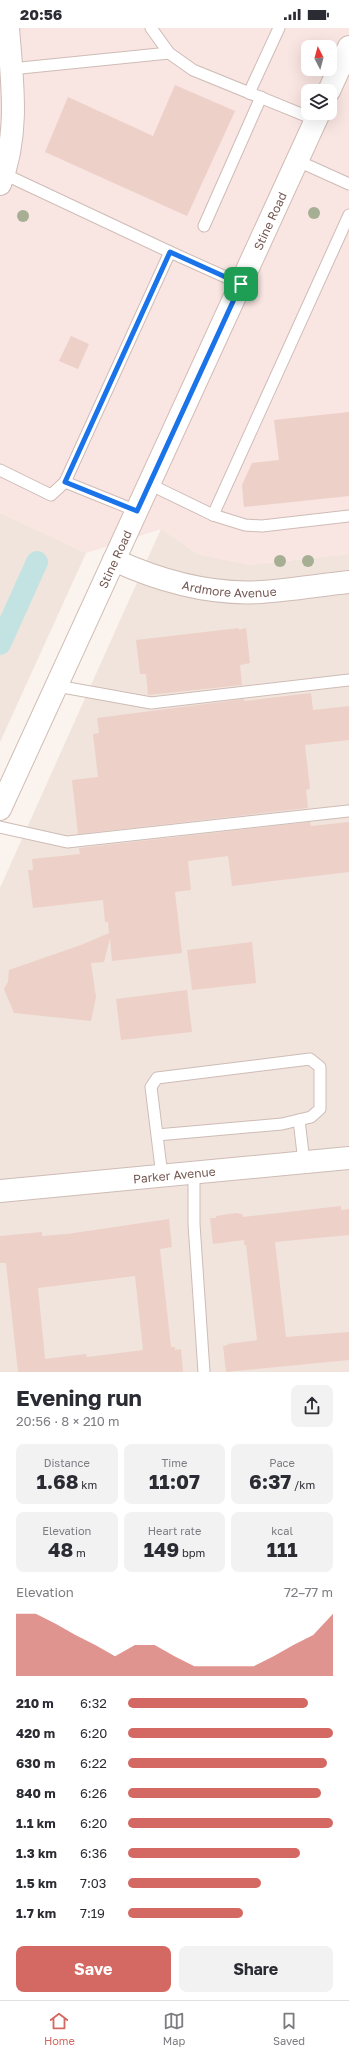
<!DOCTYPE html>
<html lang="en">
<head>
<meta charset="utf-8">
<style>
	:root { --surface:#fff; --page:#f2f2f3; --text:#2b2b33; --muted:#7c7c81; --line:#e1e1e2; --accent:#d46862 }
	body { margin:0; font-family:"Golos Text",sans-serif; background:var(--page); color:var(--text); height:100vh; display:flex; flex-direction:column; font-size:15px; white-space:nowrap }
	* { box-sizing:border-box; margin:0 }
	p { font-size:13px; color:var(--muted) }
	.icon { flex:none; width:22px; height:22px; fill:none; stroke:currentColor; stroke-width:2; stroke-linecap:round; stroke-linejoin:round }
	.map { position:relative; height:1344px; overflow:hidden }
	.details { display:flex; flex-direction:column; background:var(--surface); flex:1 }
	.details>* { flex:none }
	.needle { width:26px; rotate:354deg }
	.tools { position:absolute; left:301px; top:12px; display:grid; gap:8px }
	.tools a { display:grid; place-items:center; width:36px; height:36px; border-radius:8px; background:var(--surface); box-shadow:0 4px 16px #0002; font-size:20px }
	.pin { position:absolute; display:grid; place-items:center; width:34px; height:34px; color:#fff; margin:-17px; border-radius:8px; box-shadow:0 2px 6px #0006 }
	.round { display:grid; place-items:center; flex:none; width:42px; height:42px; border-radius:8px; background:var(--page) }
	.head { display:flex; align-items:center; justify-content:space-between; height:68px; padding:0 16px }
	h1 { font-size:22px; font-weight:700; line-height:30px }
	.metrics { display:grid; grid-template-columns:repeat(3,1fr); gap:6px; height:68px; padding:4px 16px }
	.metrics div { display:grid; align-content:center; border-radius:8px; background:var(--page); text-align:center }
	.metrics b { font-size:20px; font-weight:700 }
	.metrics small { font-size:11px; font-weight:400 }
	.metrics p { font-size:11px }
	.chart { height:112px; padding:8px 16px }
	.chart p { display:flex; justify-content:space-between }
	.chart svg { width:100%; height:72px; margin-top:4px; fill:var(--accent); opacity:.7 }
	.action { display:flex; gap:8px; margin-top:auto; padding:8px 16px }
	.action a { flex:1; height:46px; border-radius:8px; background:var(--accent); color:#fff; font-size:16px; font-weight:700; line-height:46px; text-align:center }
	.action a+a { background:var(--page); color:var(--text) }
	ul { padding:0 16px; list-style:none; font-size:13px }
	li { display:grid; grid-template-columns:64px 48px 1fr; align-items:center; height:30px }
	li i { height:10px; border-radius:5px; background:var(--accent) }
	.status { display:flex; justify-content:space-between; align-items:center; height:28px; padding:0 20px; background:var(--surface); direction:ltr }
	.status svg { height:11px; fill:currentColor }
	.menu { display:flex; justify-content:space-around; align-items:center; height:56px; border-top:1px solid var(--line); background:var(--surface); font-size:11px; color:var(--muted) }
	.menu a { display:grid; justify-items:center; gap:2px }
	.menu .active { color:var(--accent) }
	.map>svg:first-child { display:block }
	.residential { fill:#f1e4dc }
	.commercial { fill:#f9e5e2; fill-rule:evenodd }
	.lines { fill:none; stroke-linecap:round; stroke-linejoin:round }
	.canal { stroke:#c3e3e2; stroke-width:22 }
	.building { fill:#edd0c8; fill-rule:evenodd }
	.lane-casing { stroke:#cebcb6; stroke-width:13 }
	.street-casing { stroke:#cebcb6; stroke-width:24 }
	.secondary-casing { stroke:#d1bcb4; stroke-width:24 }
	.lane { stroke:#fff; stroke-width:11 }
	.street { stroke:#fff; stroke-width:22 }
	.secondary { stroke:#fff; stroke-width:22 }
	.tree { fill:#a6af94 }
	.route-casing { stroke:#fff; stroke-width:8 }
	.route { stroke:#1a73e8; stroke-width:5 }
	.labels { text-anchor:middle; dominant-baseline:central; stroke-width:3; stroke-linejoin:round; paint-order:stroke }
	.street-label { font-size:12px; fill:#745852; stroke:#fdf8f3 }
</style>
</head>
<body>
<div class="status"><b>20:56</b><svg viewBox="0 0 49 12"><path d="M0 12V9h3v3zM5 12V6h3v6zM10 12V3h3v9zM15 12V0h3v12zM26 1h20v11H26zM47 4h2v5h-2z"/></svg></div>
<div class="map">
<svg width="349" height="1344" viewBox="0 0 349 1344">
	<rect width="100%" height="100%" fill="#fbf3ed"/>
	<g class="residential">
		<polygon points="0,485 86,525 0,714"/>
		<polygon points="161,501 198,526 250,537 349,526 349,1344 0,1344 0,860"/>
	</g>
	<path class="commercial" d="M0 0H349V526L250 537 198 526 161 501 86 525 0 485ZM308 19H330V41H308ZM308 63H330V85H308Z"/>
	<g class="lines">
		<polyline class="canal" points="0,616 37,534"/>
	</g>
	<g class="building">
		<polygon points="175,57 235,83 187,188 45,124 68,69 153,108"/>
		<polygon points="71,308 89,316 78,341 59,333"/>
		<polygon points="349,384 349,468 244,479 242,457 252,435 279,432 274,392"/>
		<polygon points="239,600 239,602 246,600 250,635 240,637 242,657 148,667 146,646 140,646 136,612"/>
		<polygon points="311,665 313,682 349,678 349,712 305,717 310,761 306,762 308,780 78,806 72,752 98,749 93,706 99,705 97,690 244,671 244,673"/>
		<polygon points="310,794 311,798 349,794 349,844 232,858 228,828 188,833 191,862 175,864 182,925 112,933 110,910 104,934 91,935 96,969 91,993 14,985 4,961 8,954 9,942 81,917 109,905 108,894 105,894 103,872 33,880 28,842 33,842 32,831 80,826 79,820"/>
		<polygon points="252,914 256,955 192,962 187,922"/>
		<polygon points="187,962 192,1004 121,1012 116,971"/>
		<polygon points="341,1178 341,1182 349,1181 349,1207 275,1214 286,1309 349,1304 349,1332 226,1344 223,1318 228,1317 228,1316 257,1312 246,1217 244,1217 244,1212 213,1216 210,1190 216,1190 216,1188 236,1185 242,1186 243,1189"/>
		<path d="M169 1191 172 1219 160 1221 171 1319H175V1322L181 1321 183 1344H18L6 1235H0V1208L42 1204V1208L67 1206ZM135 1248 143 1322 87 1329 86 1326 45 1331 38 1260Z"/>
	</g>
	<g class="lines">
		<g class="lane-casing">
			<g id="lane">
				<polyline points="151,0 169,25 193,42 316,92"/>
				<polyline points="11,41 169,25"/>
				<polyline points="249,65 279,0"/>
				<polyline points="298,133 349,156"/>
				<polyline points="4,146 170,224"/>
				<polyline points="204,198 261,69"/>
				<polyline points="0,442 51,467 65,454"/>
				<polyline points="149,456 213,487 349,187"/>
				<polyline points="137,483 65,454 170,224 241,256"/>
				<polyline points="213,487 245,497 262,498 349,488"/>
				<polyline points="57,658 151,675 349,652"/>
				<polyline points="0,799 67,814 348,783"/>
				<polyline points="299,1092 304,1134"/>
				<polyline points="157,1107 282,1096 311,1089 320,1081 320,1039 310,1031 157,1050 151,1059 162,1148"/>
				<polyline points="194,1145 194,1196 204,1344"/>
			</g>
		</g>
		<g class="street-casing">
			<g id="street">
				<path d="M0 156C20 105 12 53 8 0"/>
				<path id="s1" d="M114 532C160 553 210 567 261 564 291 562 320 557 349 554"/>
				<path id="s2" d="M0 1163 349 1130"/>
			</g>
		</g>
		<g class="secondary-casing">
			<g id="secondary">
				<polyline points="329,63 349,19"/>
				<path id="s3" d="M0 781 319 85"/>
			</g>
		</g>
		<use href="#lane" class="lane"/>
		<use href="#street" class="street"/>
		<use href="#secondary" class="secondary"/>
	</g>
	<g class="tree">
		<circle cx="314" cy="185" r="6"/>
		<circle cx="23" cy="188" r="6"/>
		<circle cx="280" cy="533" r="6"/>
		<circle cx="308" cy="533" r="6"/>
	</g>
	<g class="lines">
		<g class="route-casing">
			<polygon id="route" points="170,224 241,256 137,483 65,454"/>
		</g>
		<use href="#route" class="route"/>
	</g>
	<g class="labels">
		<g class="street-label">
			<text stroke="none"><textPath href="#s3" startOffset="647">Stine Road</textPath></text>
			<text stroke="none"><textPath href="#s3" startOffset="275">Stine Road</textPath></text>
			<text stroke="none"><textPath href="#s1" startOffset="120">Ardmore Avenue</textPath></text>
			<text stroke="none"><textPath href="#s2" startOffset="175">Parker Avenue</textPath></text>
		</g>
	</g>
</svg>
<div class="tools">
<a><svg class="needle" viewBox="-14 -14 28 28"><path d="M0-13l5 13h-10z" fill="#e53935"/><path d="M0 13l5-13h-10z" fill="#7c7c81"/></svg></a>
<a><svg class="icon" aria-label="layers" viewBox="0 0 24 24"><path d="M12 4l9 5-9 5-9-5zM3 14l9 5 9-5"/></svg></a>
</div>
<div class="pin" style="left:241px;top:256px;background:#1e9e55"><svg class="icon" aria-label="arrive" viewBox="0 0 24 24"><path d="M6 21V4h12l-3 4 3 4H6"/></svg></div>
</div>
<section class="details">
<div class="head"><div><h1>Evening run</h1><p>20:56 · 8 × 210 m</p></div><a class="round"><svg class="icon" aria-label="share" viewBox="0 0 24 24"><path d="M12 15V3M7 8l5-5 5 5M5 13v7h14v-7"/></svg></a></div>
<div class="metrics">
<div><p>Distance</p><b>1.68<small> km</small></b></div>
<div><p>Time</p><b>11:07</b></div>
<div><p>Pace</p><b>6:37<small> /km</small></b></div>
</div>
<div class="metrics">
<div><p>Elevation</p><b>48<small> m</small></b></div>
<div><p>Heart rate</p><b>149<small> bpm</small></b></div>
<div><p>kcal</p><b>111</b></div>
</div>
<div class="chart"><p><span>Elevation</span>72–77 m</p>
<svg viewBox="0 0 160 44" preserveAspectRatio="none"><path d="M0 44V6L10 6L20 12L30 19L40 25L50 32L60 25L70 25L80 32L90 38L100 38L110 38L120 38L130 32L140 25L150 19L160 6V44z"/></svg>
</div>
<ul>
<li><b>210 m</b>6:32<i style="width:88%"></i></li>
<li><b>420 m</b>6:20<i style="width:100%"></i></li>
<li><b>630 m</b>6:22<i style="width:97%"></i></li>
<li><b>840 m</b>6:26<i style="width:94%"></i></li>
<li><b>1.1 km</b>6:20<i style="width:100%"></i></li>
<li><b>1.3 km</b>6:36<i style="width:84%"></i></li>
<li><b>1.5 km</b>7:03<i style="width:65%"></i></li>
<li><b>1.7 km</b>7:19<i style="width:56%"></i></li>
</ul>
<div class="action"><a>Save</a><a>Share</a></div>
</section>
<nav class="menu">
<a class="active"><svg class="icon" aria-label="home" viewBox="0 0 24 24"><path d="M3 11l9-7 9 7M6 9v11h12V9"/></svg>Home</a>
<a><svg class="icon" aria-label="map" viewBox="0 0 24 24"><path d="M3 6l6-2 6 2 6-2v14l-6 2-6-2-6 2zM9 4v14M15 6v14"/></svg>Map</a>
<a><svg class="icon" aria-label="saved" viewBox="0 0 24 24"><path d="M7 4h10v16l-5-4-5 4z"/></svg>Saved</a>
</nav>
</body>
</html>
